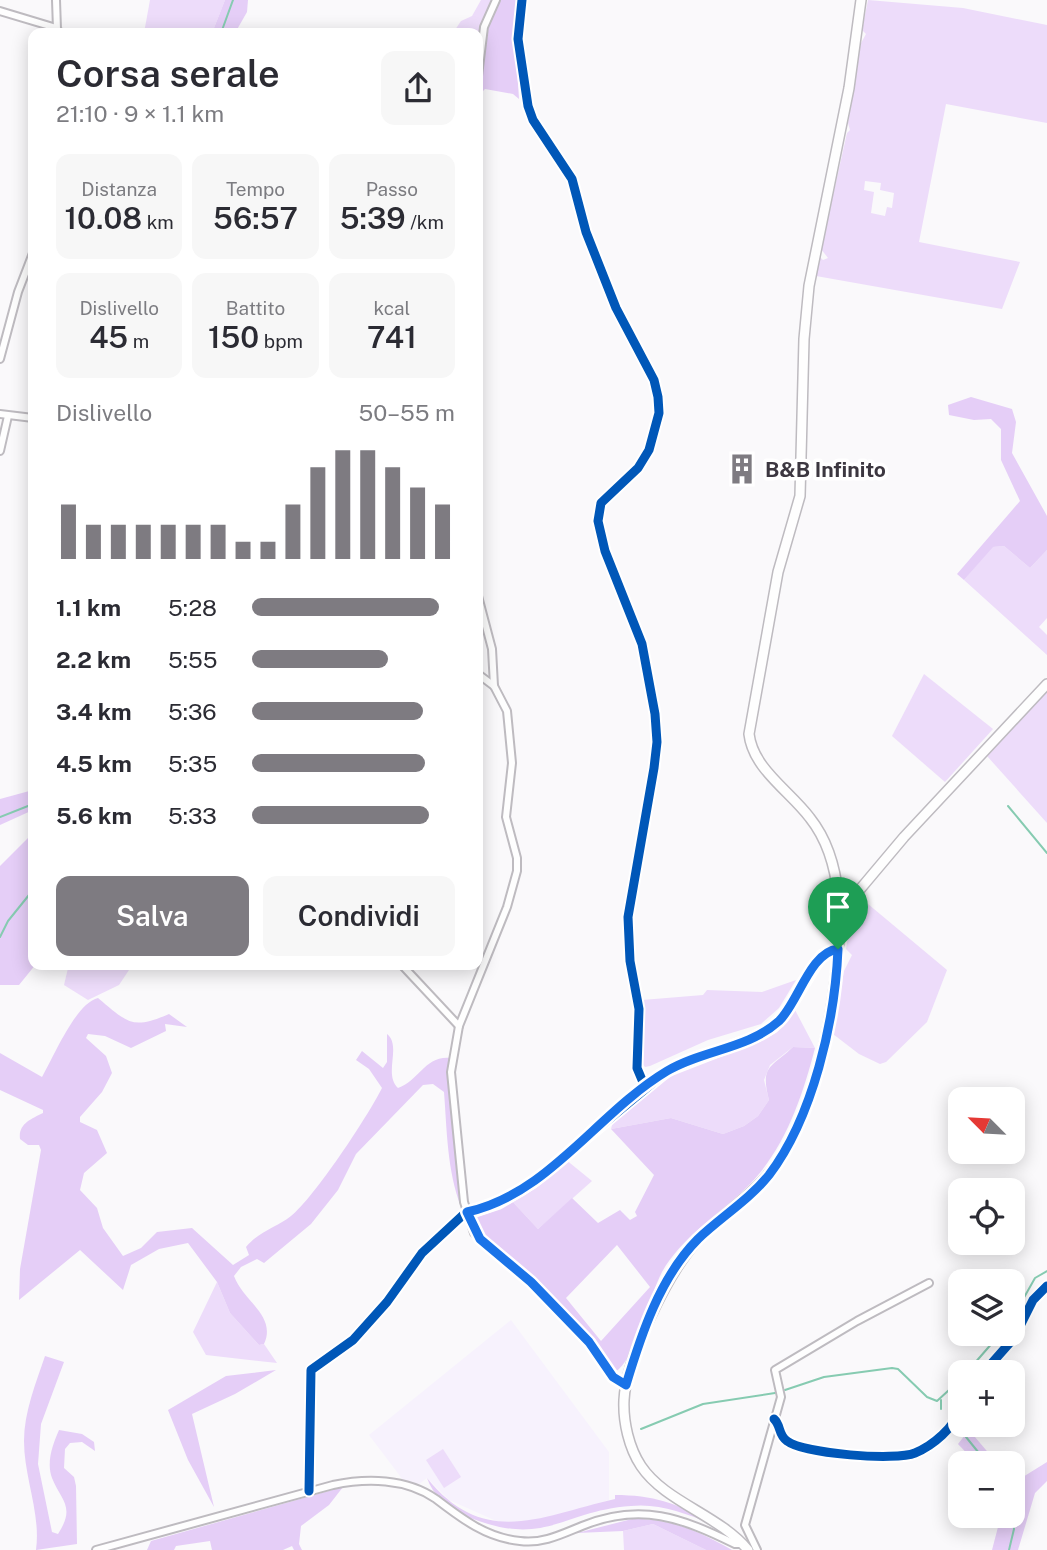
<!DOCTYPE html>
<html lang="it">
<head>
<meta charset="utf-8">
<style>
	:root { --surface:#fff; --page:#f7f7f7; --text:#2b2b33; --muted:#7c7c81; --accent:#7e7b81 }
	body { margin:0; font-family:"Public Sans",sans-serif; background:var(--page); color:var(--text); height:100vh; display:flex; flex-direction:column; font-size:26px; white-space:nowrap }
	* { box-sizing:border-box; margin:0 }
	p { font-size:23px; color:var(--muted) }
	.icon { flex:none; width:38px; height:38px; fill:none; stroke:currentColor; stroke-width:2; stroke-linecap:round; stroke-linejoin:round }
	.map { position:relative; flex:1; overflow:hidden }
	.sheet { position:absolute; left:28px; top:28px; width:455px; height:942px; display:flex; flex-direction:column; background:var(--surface); border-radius:14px; box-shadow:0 4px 18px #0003 }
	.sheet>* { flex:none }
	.needle { width:46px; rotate:294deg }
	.tools { position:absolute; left:948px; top:1087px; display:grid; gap:14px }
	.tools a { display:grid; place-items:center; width:77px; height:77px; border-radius:14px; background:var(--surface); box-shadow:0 4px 18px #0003; font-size:35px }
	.pin { position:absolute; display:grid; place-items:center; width:60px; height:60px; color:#fff; margin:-72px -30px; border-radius:50% 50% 50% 0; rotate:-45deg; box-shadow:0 0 7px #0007 }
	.pin .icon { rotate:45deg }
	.round { display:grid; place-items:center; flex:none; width:74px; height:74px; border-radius:14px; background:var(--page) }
	.summary { display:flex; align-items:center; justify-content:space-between; height:119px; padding:0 28px }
	h1 { font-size:38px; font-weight:600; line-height:52px }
	.metrics { display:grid; grid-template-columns:repeat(3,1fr); gap:10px; height:119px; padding:7px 28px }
	.metrics div { display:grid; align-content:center; border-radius:14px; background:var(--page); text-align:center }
	.metrics b { font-size:30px; font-weight:600 }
	.metrics small { font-size:19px; font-weight:400 }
	.metrics p { font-size:19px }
	.chart { height:196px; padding:14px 28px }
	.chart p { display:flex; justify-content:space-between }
	.chart svg { width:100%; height:126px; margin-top:7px; stroke:var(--accent); stroke-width:6 }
	.action { display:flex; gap:14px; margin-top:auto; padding:14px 28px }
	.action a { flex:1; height:80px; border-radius:14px; background:var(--accent); color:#fff; font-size:28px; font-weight:600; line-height:80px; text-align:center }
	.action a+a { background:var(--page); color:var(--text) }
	ul { padding:0 28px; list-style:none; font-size:23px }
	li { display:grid; grid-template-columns:112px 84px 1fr; align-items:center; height:52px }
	li i { height:18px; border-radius:9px; background:var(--accent) }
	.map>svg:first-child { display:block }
	.built { fill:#f7f2fd }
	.green { fill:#eddcfa; fill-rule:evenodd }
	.forest { fill:#e5cef7; fill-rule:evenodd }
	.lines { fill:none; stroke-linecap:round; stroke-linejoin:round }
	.stream { stroke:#86cbb1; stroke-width:2 }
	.building { fill:#e5e1e7 }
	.street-casing { stroke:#bebbc0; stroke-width:10 }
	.secondary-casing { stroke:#bebbc0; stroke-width:12 }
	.street { stroke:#fefefe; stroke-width:6 }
	.secondary { stroke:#fefefe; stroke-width:9 }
	.cycleway-casing { stroke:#fff; stroke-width:13 }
	.cycleway { stroke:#0057b8; stroke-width:9 }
	.route-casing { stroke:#fff; stroke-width:14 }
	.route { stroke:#1a73e8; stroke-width:9 }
	.labels { text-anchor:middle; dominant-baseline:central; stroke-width:7; stroke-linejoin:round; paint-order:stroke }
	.poi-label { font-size:21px; font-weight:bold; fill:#3c3740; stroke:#fff; text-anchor:start }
</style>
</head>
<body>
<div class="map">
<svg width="1047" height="1550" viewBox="0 0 1047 1550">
	<rect width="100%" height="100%" fill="#faf9fb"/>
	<polygon class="built" points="511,1320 609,1452 609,1500 541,1521 501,1523 449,1500 427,1478 419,1484 403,1480 369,1435"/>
	<g class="green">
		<polygon points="150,0 225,0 212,33 144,33"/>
		<polygon points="481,0 491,0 482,22 478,52 478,33 455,30 461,21 472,16"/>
		<path d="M868 0 963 8 1047 25V123L946 104 919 242 1020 262 1002 309 816 276 820 257 823 260 828 258 821 249 847 133 850 130 848 123 860 45 866 34 862 30ZM865 181 881 183 880 190 894 193 892 208 887 207 885 216 871 213 874 192 864 190Z"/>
		<polygon points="1004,546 1030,568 1047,550 1047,618 1039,627 1047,635 1047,655 964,580 992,547"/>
		<polygon points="924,674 993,729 945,782 892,736"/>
		<polygon points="1047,692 1047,823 987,756"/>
		<polygon points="862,899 947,970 927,1022 886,1062 880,1064 859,1054 833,1034 844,971 852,955 846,949 852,912"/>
		<polygon points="69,964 133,964 119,985 88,1000 64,985"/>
		<polygon points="796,980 779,1008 761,1024 708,1040 650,1066 645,1067 641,1062 642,1000 703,995 707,990 762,992"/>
		<path d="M794 1008 815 1048 793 1047 770 1065 764 1080 769 1100 758 1116 744 1126 723 1134 671 1118 611 1129 614 1118C630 1104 647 1087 665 1076 709 1048 760 1053 794 1008Z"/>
		<polygon points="565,1159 592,1181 538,1229 511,1200 536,1185"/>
		<polygon points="217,1282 230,1313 259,1345 264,1344 277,1363 206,1355 193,1332"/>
		<polygon points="443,1449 461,1477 444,1488 426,1460"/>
		<polygon points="653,1524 706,1550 624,1550 623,1531"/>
	</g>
	<g class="forest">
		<polygon points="225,0 248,0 247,12 235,33 212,33"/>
		<polygon points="500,0 518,0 515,40 519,99 513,94 485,89 479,95 489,25"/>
		<polygon points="971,397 1012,409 1016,422 1012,453 1047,516 1047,550 1030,568 1004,546 993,547 964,580 957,574 1020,501 1001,460 1001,429 991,419 974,420 949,415 948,405"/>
		<polygon points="33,790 33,810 0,825 0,799"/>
		<polygon points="33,833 33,964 36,964 19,985 0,985 0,866"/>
		<path d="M98 998C128 1023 132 1030 169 1014L187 1027 165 1024 166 1031 131 1048 105 1036 88 1034 86 1038 106 1056 112 1073 102 1092 80 1117V1122L97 1130 107 1153 84 1173 80 1190 97 1208 103 1228 123 1256 141 1248 157 1232 192 1228 233 1265 249 1255 246 1247C258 1232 277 1227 291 1216 314 1198 368 1116 382 1088L369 1069 356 1060 362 1051 383 1068 387 1062V1034C402 1046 383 1074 398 1088 419 1081 425 1055 451 1058L461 1207C447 1170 447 1131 444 1092L433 1084 423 1085 356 1154 338 1190 311 1224 264 1263 257 1259 241 1267 234 1276C243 1301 277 1316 264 1344L259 1345 230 1313 217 1282 188 1243 159 1249 131 1265 123 1290 80 1250 19 1300 20 1269 41 1150 39 1145H28L20 1139C18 1124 31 1119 43 1113V1110L0 1090V1053L42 1077C54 1056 76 1003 98 998Z"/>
		<path d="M793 1047 815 1048C802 1098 784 1152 745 1189 717 1216 682 1237 662 1272 649 1296 636 1360 615 1372 591 1338 564 1307 533 1278 513 1258 483 1243 473 1216L511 1200 538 1229 572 1198 598 1223 620 1210 630 1220 637 1216 635 1212 654 1175 611 1129 671 1118 723 1134 744 1126 758 1116 769 1100C760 1065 771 1068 793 1047ZM617 1245 650 1287 601 1341 566 1298Z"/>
		<path d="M45 1356 64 1362 41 1424 38 1464 52 1532 58 1534C76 1506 61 1501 52 1478 46 1462 53 1444 59 1430L82 1434 94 1442 95 1451 82 1442 70 1443 65 1449 64 1468 74 1477 76 1486 77 1544 36 1550C41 1513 24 1478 24 1441 24 1412 36 1383 45 1356Z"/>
		<polygon points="276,1370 235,1394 192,1414 214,1507 188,1460 168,1410 226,1376"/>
		<polygon points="969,1430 997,1463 976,1463 958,1444"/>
		<polygon points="1047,1462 1047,1481 1035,1493 1018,1550 992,1550 998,1527 997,1516 1013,1516 1013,1483"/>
		<path d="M427 1478C485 1550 543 1515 615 1499V1495C652 1495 679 1503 709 1523 685 1513 658 1503 631 1506 559 1511 546 1550 463 1515 447 1505 433 1496 427 1478Z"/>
		<polygon points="343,1487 329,1505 301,1526 299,1544 302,1550 294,1550 292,1546 283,1550 212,1550 210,1541 176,1546 174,1550 147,1550 151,1541"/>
		<path d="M632 1519C670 1518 699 1531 732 1550H706L653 1524 623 1531 577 1533Z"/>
	</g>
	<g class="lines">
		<g class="stream">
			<polyline points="221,33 233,0"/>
			<polyline points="1008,806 1047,853"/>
			<polyline points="0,817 33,804"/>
			<polyline points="0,937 8,921 33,890"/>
			<polyline points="1013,1317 1035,1278 1047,1271"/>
			<polyline points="967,1372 1000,1334"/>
			<polyline points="785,1390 824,1377 892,1368 898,1369 927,1397 937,1401 961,1379"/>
			<polyline points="941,1400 941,1409"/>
			<polyline points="641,1429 703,1404 775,1393"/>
			<polyline points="966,1437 987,1463"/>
			<polyline points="1009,1550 1014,1529 1013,1516"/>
		</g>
	</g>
	<polygon class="building" points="735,457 752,463 750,478 732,475"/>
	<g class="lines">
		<g class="street-casing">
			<g id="street">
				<polyline points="56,0 57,29"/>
				<polyline points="522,0 518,39 528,106 533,120 572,179 586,232 616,308 654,380 658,397 659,413 649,450 638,468 601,503 598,521 605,551 642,644 655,714 657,742 654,768 628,917 630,961 639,1009 637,1068 645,1087"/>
				<polyline points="0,11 53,27 61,33"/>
				<polyline points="478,76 484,27 496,0"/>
				<polyline points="0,359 18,292 33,253"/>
				<polyline points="0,414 33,418"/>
				<polyline points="0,451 8,416"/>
				<polyline points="478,596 492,649 494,686"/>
				<polyline points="478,674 494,686 507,711 512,763 506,817 517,858 517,871 507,907 459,1026 451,1072 464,1202 474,1233 531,1282 589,1342 613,1377 626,1386"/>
				<polyline points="401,964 459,1026"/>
				<polyline points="309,1491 311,1370 353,1340 387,1302 422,1253 463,1215 499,1203 532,1183 667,1071 757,1036 773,1027 793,1002 822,955 838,949"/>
				<path d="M96 1550 333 1485C366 1478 406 1478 436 1499 462 1519 487 1538 520 1541 543 1544 562 1534 582 1526 641 1502 682 1518 735 1544H741"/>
				<polyline points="757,1550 745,1525 781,1397 775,1370 857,1321 929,1283"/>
			</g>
		</g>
		<g class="secondary-casing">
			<g id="secondary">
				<polyline points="838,911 851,900 904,837 1047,684"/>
				<path d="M748 1550C719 1515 665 1502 641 1466 629 1448 623 1422 624 1400 626 1358 668 1274 695 1243 723 1212 759 1193 781 1157 812 1105 828 1041 835 981 842 929 845 862 810 818 790 791 753 769 749 734L778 572 800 496 804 339 809 286 849 88 861 0"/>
			</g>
		</g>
		<use href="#street" class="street"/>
		<use href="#secondary" class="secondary"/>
		<g class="cycleway-casing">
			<g id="cycleway">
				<polyline points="522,0 518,39 528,106 533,120 572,179 586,232 616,308 654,380 658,397 659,413 649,450 638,468 601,503 598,521 605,551 642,644 655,714 657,742 654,768 628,917 630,961 639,1009 637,1068 645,1087"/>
				<polyline points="984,1372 1014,1338 1033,1300 1047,1286"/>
				<path d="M774 1419C781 1425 778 1435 787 1441 804 1454 896 1461 915 1453 934 1445 953 1428 961 1409"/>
				<polyline points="309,1491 311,1370 353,1340 387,1302 422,1253 463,1215 499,1203 532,1183 667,1071 757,1036 773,1027 793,1002 822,955 838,949"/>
			</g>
		</g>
		<use href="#cycleway" class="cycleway"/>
	</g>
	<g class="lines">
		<g class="route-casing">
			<path id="route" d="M838 949C835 1021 813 1117 769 1175 749 1200 721 1217 698 1239 660 1277 641 1335 626 1385L613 1377 589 1342 531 1282 480 1239 467 1212C549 1194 597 1113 667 1071 702 1050 748 1049 779 1021 798 1003 810 952 838 949Z"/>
		</g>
		<use href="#route" class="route"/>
	</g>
	<defs>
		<g id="building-bare" transform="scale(2.415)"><path d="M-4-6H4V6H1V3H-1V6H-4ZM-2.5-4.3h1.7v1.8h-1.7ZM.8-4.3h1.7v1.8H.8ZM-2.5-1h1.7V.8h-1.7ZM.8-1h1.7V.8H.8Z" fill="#7e7b81" stroke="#fff" stroke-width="2.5" paint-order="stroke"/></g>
	</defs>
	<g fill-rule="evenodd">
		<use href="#building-bare" x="742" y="469"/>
	</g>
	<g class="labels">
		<g class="poi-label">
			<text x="765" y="469">B&amp;B Infinito</text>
		</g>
	</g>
</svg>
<div class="tools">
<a><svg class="needle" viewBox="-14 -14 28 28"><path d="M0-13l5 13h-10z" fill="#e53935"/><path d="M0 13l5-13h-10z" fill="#7c7c81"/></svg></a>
<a><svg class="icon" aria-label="locate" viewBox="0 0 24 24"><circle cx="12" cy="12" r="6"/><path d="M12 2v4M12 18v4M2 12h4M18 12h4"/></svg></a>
<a><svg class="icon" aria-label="layers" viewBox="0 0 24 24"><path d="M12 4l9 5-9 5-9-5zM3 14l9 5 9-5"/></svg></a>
<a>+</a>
<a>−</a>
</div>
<div class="pin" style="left:838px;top:949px;background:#1e9e55"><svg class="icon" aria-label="arrive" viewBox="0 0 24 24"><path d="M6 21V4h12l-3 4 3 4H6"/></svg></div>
<section class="sheet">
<div class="summary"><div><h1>Corsa serale</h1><p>21:10 · 9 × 1.1 km</p></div><a class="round"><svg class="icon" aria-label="share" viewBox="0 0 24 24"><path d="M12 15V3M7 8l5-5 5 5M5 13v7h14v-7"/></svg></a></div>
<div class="metrics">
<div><p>Distanza</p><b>10.08<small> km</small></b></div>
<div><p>Tempo</p><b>56:57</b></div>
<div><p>Passo</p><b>5:39<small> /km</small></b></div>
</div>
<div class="metrics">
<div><p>Dislivello</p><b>45<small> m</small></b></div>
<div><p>Battito</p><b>150<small> bpm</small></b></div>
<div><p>kcal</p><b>741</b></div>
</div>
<div class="chart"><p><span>Dislivello</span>50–55 m</p>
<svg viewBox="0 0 160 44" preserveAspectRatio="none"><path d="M5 44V25M15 44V32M25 44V32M35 44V32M45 44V32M55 44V32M65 44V32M75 44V38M85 44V38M95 44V25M105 44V12M115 44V6M125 44V6M135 44V12M145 44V19M155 44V25"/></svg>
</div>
<ul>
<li><b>1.1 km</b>5:28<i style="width:92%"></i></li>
<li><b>2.2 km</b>5:55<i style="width:67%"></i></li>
<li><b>3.4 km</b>5:36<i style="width:84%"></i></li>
<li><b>4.5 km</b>5:35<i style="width:85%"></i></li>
<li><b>5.6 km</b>5:33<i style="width:87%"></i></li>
</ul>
<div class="action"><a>Salva</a><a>Condividi</a></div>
</section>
</div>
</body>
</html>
